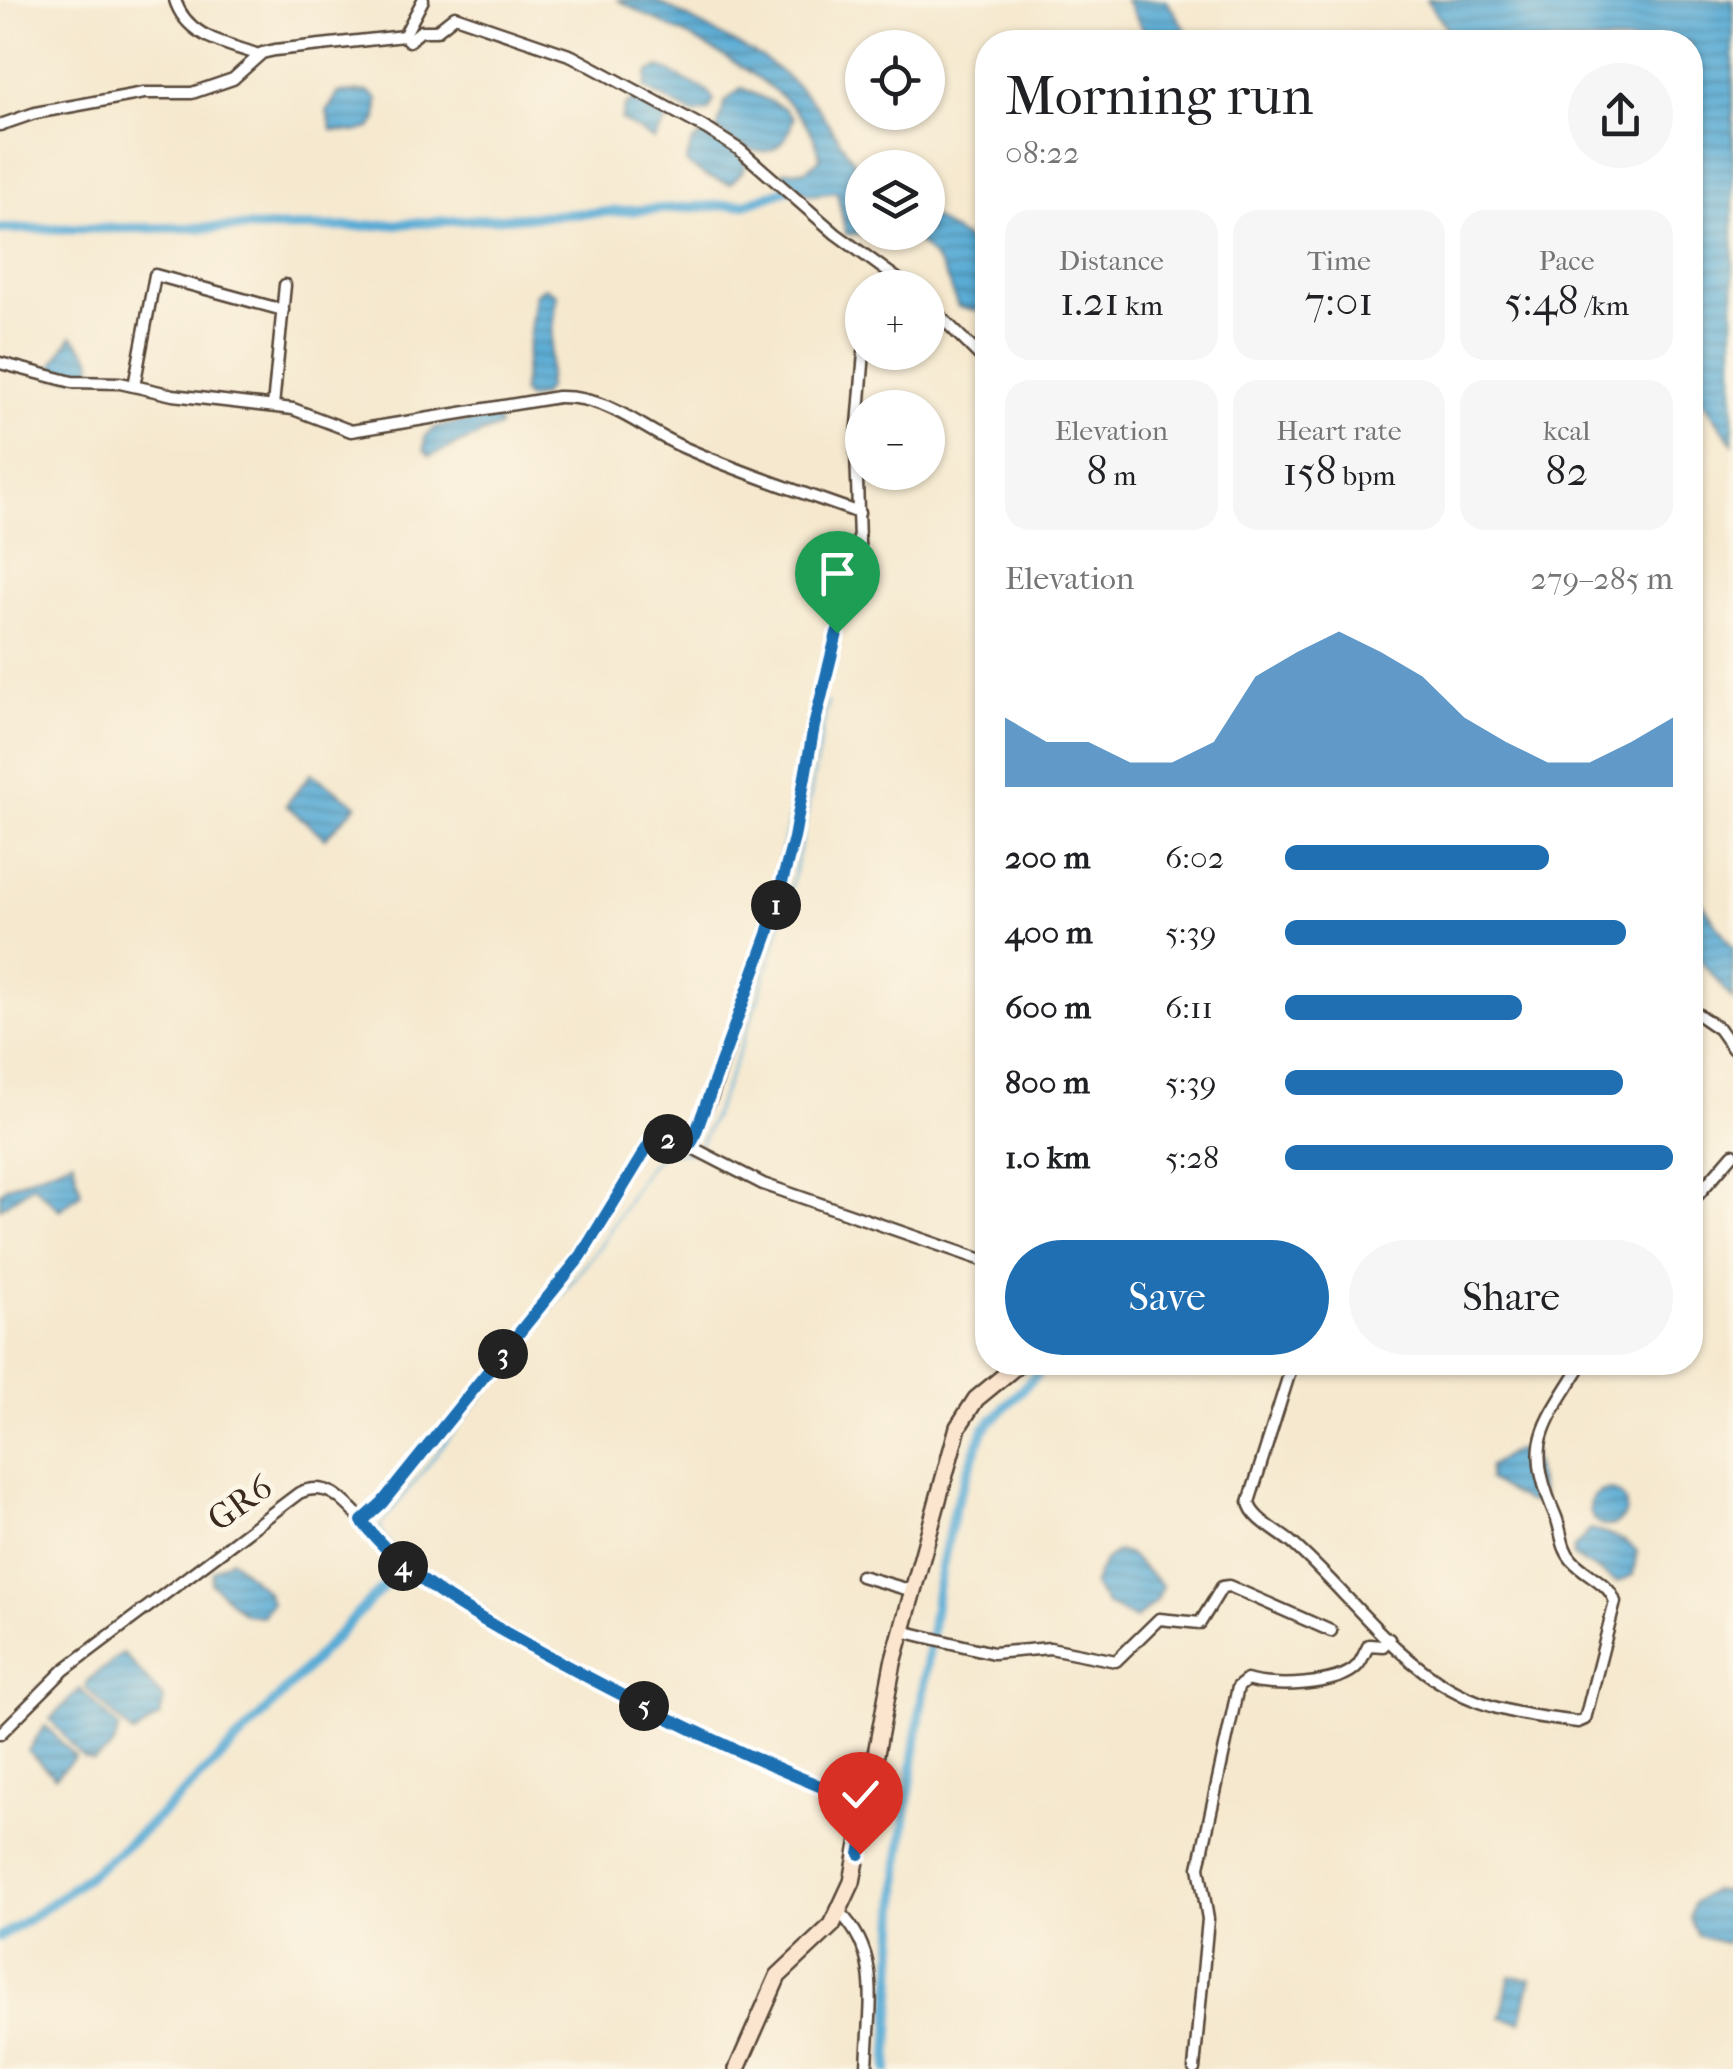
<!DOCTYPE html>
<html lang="en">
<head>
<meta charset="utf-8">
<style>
	:root { --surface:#fff; --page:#f6f6f6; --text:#202124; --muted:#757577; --accent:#1f6fb2 }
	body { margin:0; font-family:"IM FELL French Canon",serif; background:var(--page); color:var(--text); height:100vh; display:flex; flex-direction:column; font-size:38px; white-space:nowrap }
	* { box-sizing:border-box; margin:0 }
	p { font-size:32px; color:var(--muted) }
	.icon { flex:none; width:55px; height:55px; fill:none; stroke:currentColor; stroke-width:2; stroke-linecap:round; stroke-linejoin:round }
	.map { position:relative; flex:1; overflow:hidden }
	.side { position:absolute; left:975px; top:30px; width:728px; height:1345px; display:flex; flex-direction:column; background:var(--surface); border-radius:40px; box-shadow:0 2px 8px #0004 }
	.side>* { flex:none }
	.controls { position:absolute; left:845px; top:30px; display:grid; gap:20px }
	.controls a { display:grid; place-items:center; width:100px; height:100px; border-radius:50%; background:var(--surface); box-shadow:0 2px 8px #0004; font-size:50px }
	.pin { position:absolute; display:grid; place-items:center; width:85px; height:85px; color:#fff; margin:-102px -42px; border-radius:50% 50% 50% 0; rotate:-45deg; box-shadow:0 0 10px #0007 }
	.pin .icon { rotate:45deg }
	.km { position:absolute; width:50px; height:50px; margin:-25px; border-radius:50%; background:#222; color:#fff; font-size:28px; line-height:50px; text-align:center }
	.round { display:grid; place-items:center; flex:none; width:105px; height:105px; border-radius:52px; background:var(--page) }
	.overview { display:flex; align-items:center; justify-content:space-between; height:170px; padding:0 30px }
	h1 { font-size:55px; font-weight:600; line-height:75px }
	.figures { display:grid; grid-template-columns:repeat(3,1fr); gap:15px; height:170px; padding:10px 30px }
	.figures div { display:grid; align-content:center; border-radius:25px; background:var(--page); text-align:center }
	.figures b { font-size:42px; font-weight:600 }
	.figures small { font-size:28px; font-weight:400 }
	.figures p { font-size:28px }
	.chart { height:280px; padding:20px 30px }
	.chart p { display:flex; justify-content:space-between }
	.chart svg { width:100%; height:180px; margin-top:10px; fill:var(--accent); opacity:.7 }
	.action { display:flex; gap:20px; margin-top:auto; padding:20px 30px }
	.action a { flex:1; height:115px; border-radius:60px; background:var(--accent); color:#fff; font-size:40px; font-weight:600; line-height:115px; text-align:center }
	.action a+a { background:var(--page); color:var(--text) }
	ul { padding:0 30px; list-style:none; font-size:32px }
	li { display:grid; grid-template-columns:160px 120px 1fr; align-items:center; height:75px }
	li i { height:25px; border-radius:12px; background:var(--accent) }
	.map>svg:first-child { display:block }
	.water { fill:url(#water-rules); stroke:#4a6b7a; stroke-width:2.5 }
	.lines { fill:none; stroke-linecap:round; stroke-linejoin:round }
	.stream { stroke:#5aacd5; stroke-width:2.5 }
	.canal { stroke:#5aacd5; stroke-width:10 }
	.street-casing { stroke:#574638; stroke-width:15 }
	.secondary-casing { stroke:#574638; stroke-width:20 }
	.street { stroke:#fff; stroke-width:10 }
	.secondary { stroke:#fce5cf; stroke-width:15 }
	.route-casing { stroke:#fff; stroke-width:20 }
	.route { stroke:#1f6fb2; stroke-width:12 }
	.labels { text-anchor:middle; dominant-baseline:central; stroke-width:10; stroke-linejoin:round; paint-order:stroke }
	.street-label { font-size:35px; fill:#3b2a1e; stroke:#fcf5e5 }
</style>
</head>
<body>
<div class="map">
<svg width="1733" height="2069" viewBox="0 0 1733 2069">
	<defs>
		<pattern id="water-rules" width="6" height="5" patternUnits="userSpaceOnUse" patternTransform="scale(2.5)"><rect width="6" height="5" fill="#5aacd5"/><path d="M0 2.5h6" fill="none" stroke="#4c8cac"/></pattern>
	</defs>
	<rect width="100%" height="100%" fill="#fcf5e5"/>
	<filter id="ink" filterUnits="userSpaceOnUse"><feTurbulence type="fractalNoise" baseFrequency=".01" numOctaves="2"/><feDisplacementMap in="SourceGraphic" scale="20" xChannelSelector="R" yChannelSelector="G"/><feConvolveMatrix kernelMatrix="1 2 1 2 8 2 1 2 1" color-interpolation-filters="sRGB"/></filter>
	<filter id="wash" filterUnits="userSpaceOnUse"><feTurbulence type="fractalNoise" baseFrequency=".0048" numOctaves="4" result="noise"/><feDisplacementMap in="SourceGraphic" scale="40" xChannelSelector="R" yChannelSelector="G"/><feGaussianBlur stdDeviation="2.25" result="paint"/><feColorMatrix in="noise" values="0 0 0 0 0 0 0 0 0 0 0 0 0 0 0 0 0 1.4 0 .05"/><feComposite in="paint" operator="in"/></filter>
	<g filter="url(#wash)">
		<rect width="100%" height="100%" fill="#f5e8ce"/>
		<g class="water">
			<path d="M618 0H655L764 59 793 82 816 105 862 174V209L854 213 852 221 862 235 846 234 837 192 811 195 782 180 784 171 805 170 820 159C812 85 676 34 618 0Z"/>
			<polygon points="1125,0 1166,0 1194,42 1151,42"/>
			<polygon points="1427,0 1733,0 1733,443 1690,382 1690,42 1457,42"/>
			<polygon points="660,67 707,91 714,100 709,111 693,114 645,88 648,73"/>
			<path d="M742 88 784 108 793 118C782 168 746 153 717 130L725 102Z"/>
			<polygon points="368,91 378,99 377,119 371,128 355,132 332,130 327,112 338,93"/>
			<polygon points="634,99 668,119 654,140 621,120 625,106"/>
			<polygon points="704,135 734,150 745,163 744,170 730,184 704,175 686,163 692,142"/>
			<path d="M928 215 987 253V312L958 307C944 268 939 257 904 233L928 232Z"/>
			<polygon points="545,287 557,294 547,388 542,396 527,399 522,393 535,293"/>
			<polygon points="72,336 91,357 94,375 53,378 48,372"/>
			<polygon points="497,417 499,427 430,456 424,450 425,436 436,427"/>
			<polygon points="311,773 357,805 325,838 286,805"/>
			<polygon points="1690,886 1733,948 1733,1000 1690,948"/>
			<polygon points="73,1160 81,1193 60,1210 33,1185 0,1208 0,1192 6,1187"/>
			<polygon points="1516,1450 1531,1450 1542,1496 1539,1502 1527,1502 1488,1480 1489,1466"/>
			<circle cx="1608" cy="1508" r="18"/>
			<polygon points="1591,1529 1625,1541 1637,1551 1633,1575 1617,1582 1573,1556 1574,1548"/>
			<polygon points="1117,1551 1128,1554 1163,1586 1157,1600 1136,1619 1107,1605 1093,1585 1104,1561"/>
			<polygon points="231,1559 267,1592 271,1603 262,1616 244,1614 211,1583 213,1571"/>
			<polygon points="123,1653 164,1699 160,1716 134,1735 86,1688 87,1681"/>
			<polygon points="80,1689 119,1728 113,1747 94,1761 83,1758 50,1719"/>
			<polygon points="45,1725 75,1757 55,1777 28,1751"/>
			<polygon points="1712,1890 1733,1892 1733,1935 1725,1943 1698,1936 1690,1919 1693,1904"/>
			<polygon points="1510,1976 1531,1978 1521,2022 1501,2017"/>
		</g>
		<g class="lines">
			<g class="stream">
				<polyline points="752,963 771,900 827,651"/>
				<path d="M700 1145C743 1054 786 923 805 823 813 783 819 742 828 702"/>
				<polyline points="567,1267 608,1202"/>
				<path d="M485 1609C460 1593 383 1555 380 1526L601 1245 648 1167 664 1153 694 1152"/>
			</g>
			<g class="canal">
				<polyline points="0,229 344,227 745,204 805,183"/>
				<path d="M0 1937C153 1844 265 1710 388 1582"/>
				<polyline points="888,2069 900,1858 937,1591 954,1509 983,1430 1048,1362"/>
			</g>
		</g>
	</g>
	<g filter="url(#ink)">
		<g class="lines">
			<g class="street-casing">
				<g id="street">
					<path d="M175 0C187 38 226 43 259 55"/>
					<polyline points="404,36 423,0"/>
					<polyline points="0,125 35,113 144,93 192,93 233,79 262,53 275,50 404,36 409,41 421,31 436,31 455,16 572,56 707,129 740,150 836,234 910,288"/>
					<polyline points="928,304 988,364"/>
					<path d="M0 363 72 382 120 383 173 395 293 409 351 431 558 397C611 396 640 429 685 448 742 473 801 492 859 513"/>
					<polyline points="134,386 155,275 283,310"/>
					<polyline points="273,406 285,285"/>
					<polyline points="1690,1009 1719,1029 1733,1049"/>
					<polyline points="689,1146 763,1184 988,1262"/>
					<polyline points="1690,1204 1733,1154"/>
					<path d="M1293 1362 1249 1502C1251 1518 1279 1532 1292 1543 1346 1590 1389 1654 1451 1689 1489 1711 1535 1717 1578 1722L1585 1719 1615 1602C1609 1582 1585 1575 1572 1560 1561 1548 1562 1532 1556 1517 1523 1441 1543 1428 1583 1362"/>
					<path d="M363 1521C409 1584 485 1621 552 1658 656 1714 760 1765 869 1806"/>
					<polyline points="861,1576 913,1591"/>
					<polyline points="902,1631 993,1653 1050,1648 1116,1661 1159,1619 1200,1623 1222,1587 1229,1586 1331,1631"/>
					<path d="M0 1734 64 1670 299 1493C328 1480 344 1501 363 1521L383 1503 581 1257 651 1141 663 1137 689 1146 712 1096 768 933 794 838 813 726 837 633 860 571 856 450 864 352"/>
					<path d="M840 1913C884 1956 868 2014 867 2069"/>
					<path d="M1194 2069 1208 1919 1199 1867 1238 1687 1247 1680C1271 1688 1339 1686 1357 1666 1362 1661 1365 1651 1369 1645L1383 1646 1389 1639"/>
				</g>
			</g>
			<g class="secondary-casing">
				<polyline id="secondary" points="737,2069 778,1976 832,1925 852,1882 893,1663 958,1427 976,1399 1021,1362"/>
			</g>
			<use href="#street" class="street"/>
			<use href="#secondary" class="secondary"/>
		</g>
	</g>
	<g class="lines" filter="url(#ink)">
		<g class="route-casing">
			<path id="route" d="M837 633 814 726 794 838 768 934 693 1140 689 1146 663 1137 651 1141 581 1256 382 1503 362 1521C409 1584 485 1621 552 1658 655 1714 760 1764 870 1806L860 1854"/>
		</g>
		<use href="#route" class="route"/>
	</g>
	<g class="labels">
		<g class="street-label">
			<text transform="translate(240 1503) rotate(-36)">GR6</text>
		</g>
	</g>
</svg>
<div class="controls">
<a><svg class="icon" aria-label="locate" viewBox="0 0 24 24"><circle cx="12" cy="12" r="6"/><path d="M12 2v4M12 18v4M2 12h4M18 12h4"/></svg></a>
<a><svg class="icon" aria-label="layers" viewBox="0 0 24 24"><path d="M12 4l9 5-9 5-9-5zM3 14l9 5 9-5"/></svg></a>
<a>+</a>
<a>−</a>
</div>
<div class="pin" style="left:837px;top:633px;background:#1e9e55"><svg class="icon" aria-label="arrive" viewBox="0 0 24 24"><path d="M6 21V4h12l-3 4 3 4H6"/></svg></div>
<div class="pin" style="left:860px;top:1854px;background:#d93025"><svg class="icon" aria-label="check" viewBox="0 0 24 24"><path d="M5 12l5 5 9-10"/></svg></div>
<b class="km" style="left:776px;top:905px">1</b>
<b class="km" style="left:668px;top:1139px">2</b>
<b class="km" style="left:503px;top:1354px">3</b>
<b class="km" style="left:403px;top:1566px">4</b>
<b class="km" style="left:644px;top:1706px">5</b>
<section class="side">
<div class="overview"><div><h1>Morning run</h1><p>08:22</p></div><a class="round"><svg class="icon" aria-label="share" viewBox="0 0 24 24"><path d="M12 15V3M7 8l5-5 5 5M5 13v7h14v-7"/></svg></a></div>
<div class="figures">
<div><p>Distance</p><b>1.21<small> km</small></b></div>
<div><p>Time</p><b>7:01</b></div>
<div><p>Pace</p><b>5:48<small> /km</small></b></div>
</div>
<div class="figures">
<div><p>Elevation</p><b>8<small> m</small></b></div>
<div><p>Heart rate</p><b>158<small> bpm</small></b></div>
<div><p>kcal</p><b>82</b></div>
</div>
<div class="chart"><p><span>Elevation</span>279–285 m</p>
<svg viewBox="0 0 160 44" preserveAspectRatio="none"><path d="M0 44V27L10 33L20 33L30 38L40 38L50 33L60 17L70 11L80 6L90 11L100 17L110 27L120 33L130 38L140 38L150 33L160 27V44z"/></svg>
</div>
<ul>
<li><b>200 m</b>6:02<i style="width:68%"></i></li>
<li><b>400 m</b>5:39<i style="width:88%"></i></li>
<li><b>600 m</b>6:11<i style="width:61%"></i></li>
<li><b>800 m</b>5:39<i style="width:87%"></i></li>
<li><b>1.0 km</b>5:28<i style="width:100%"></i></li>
</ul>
<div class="action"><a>Save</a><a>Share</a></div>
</section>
</div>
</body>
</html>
